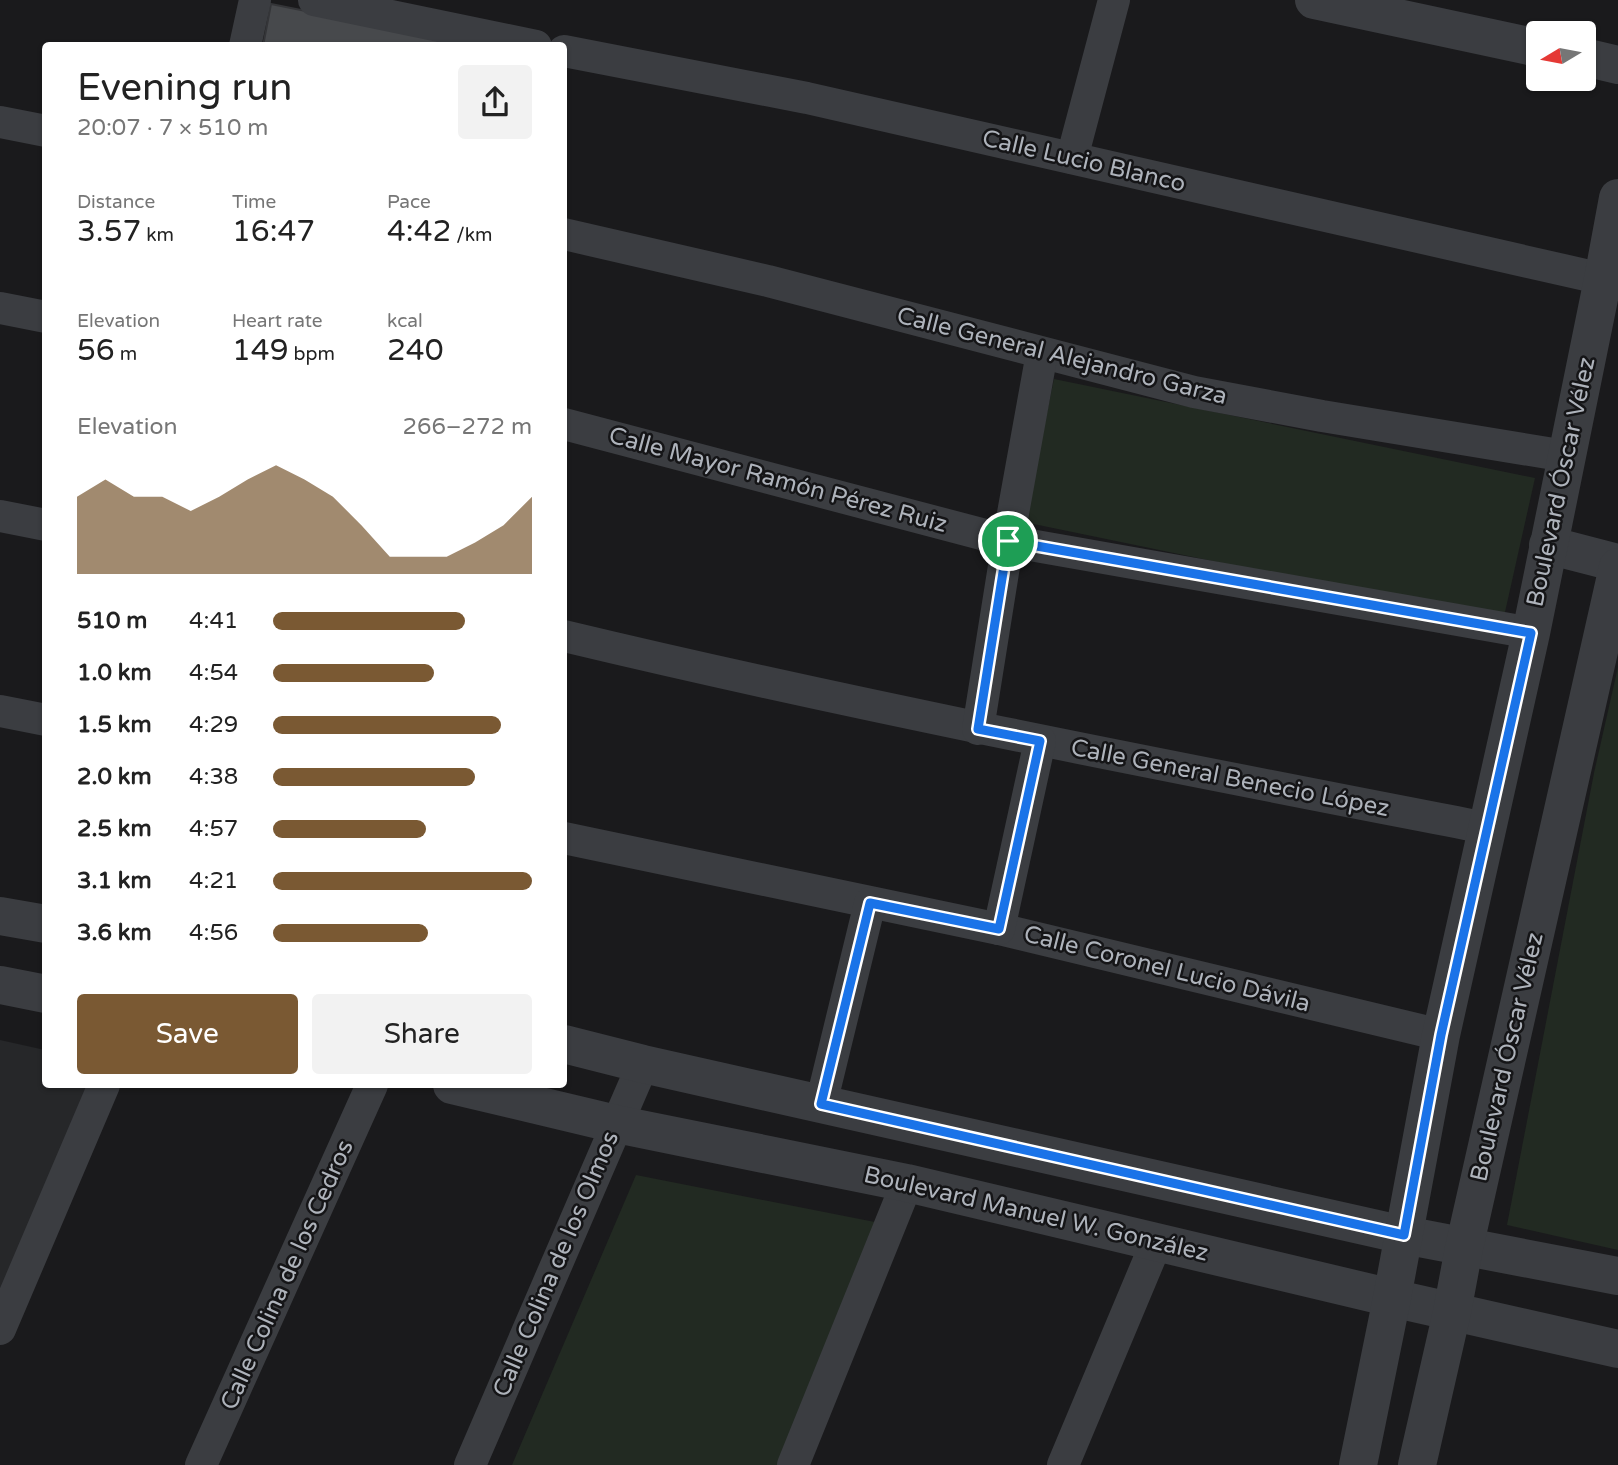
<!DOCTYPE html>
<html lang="en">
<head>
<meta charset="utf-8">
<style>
	:root { --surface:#fff; --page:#f2f2f2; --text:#222; --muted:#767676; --accent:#7a5933 }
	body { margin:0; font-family:"Varela Round",sans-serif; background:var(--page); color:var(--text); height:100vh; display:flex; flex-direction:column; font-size:26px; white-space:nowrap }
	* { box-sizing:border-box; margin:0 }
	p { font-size:23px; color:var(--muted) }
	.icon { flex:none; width:38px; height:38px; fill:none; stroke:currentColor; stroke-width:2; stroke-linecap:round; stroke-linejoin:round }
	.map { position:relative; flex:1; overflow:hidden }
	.panel { position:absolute; left:42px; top:42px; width:525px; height:1046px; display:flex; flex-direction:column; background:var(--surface); border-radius:7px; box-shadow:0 2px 5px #0004 }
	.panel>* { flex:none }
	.needle { width:46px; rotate:260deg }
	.fabs { position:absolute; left:1526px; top:21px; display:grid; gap:14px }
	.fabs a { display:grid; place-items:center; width:70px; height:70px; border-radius:7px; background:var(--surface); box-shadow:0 2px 5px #0004; font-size:35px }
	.pin { position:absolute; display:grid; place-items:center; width:60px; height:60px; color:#fff; margin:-30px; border:4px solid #fff; border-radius:50%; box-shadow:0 2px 7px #0007 }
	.round { display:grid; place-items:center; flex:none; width:74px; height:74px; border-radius:7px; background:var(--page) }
	.head { display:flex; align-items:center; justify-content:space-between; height:119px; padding:0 35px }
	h1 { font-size:38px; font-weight:600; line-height:52px }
	.stats { display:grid; grid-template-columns:repeat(3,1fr); gap:10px; height:119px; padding:7px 35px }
	.stats div { display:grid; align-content:center }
	.stats b { font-size:30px; font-weight:600 }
	.stats small { font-size:19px; font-weight:400 }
	.stats p { font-size:19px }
	.chart { height:196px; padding:14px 35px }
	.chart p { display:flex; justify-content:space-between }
	.chart svg { width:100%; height:126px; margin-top:7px; fill:var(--accent); opacity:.7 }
	.cta { display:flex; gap:14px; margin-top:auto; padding:14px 35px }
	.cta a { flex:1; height:80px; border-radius:7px; background:var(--accent); color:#fff; font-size:28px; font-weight:600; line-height:80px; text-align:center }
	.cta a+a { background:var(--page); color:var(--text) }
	ul { padding:0 35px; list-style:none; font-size:23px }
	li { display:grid; grid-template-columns:112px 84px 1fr; align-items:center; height:52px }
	li i { height:18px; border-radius:9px; background:var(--accent) }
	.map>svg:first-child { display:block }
	.built { fill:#262729 }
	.green { fill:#222a22 }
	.building { fill:#47494c; stroke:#343538; stroke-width:2 }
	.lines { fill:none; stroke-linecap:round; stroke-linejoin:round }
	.minor { stroke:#3b3d41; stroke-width:32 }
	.tertiary { stroke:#3b3d41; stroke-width:38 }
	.route-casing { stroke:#fff; stroke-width:14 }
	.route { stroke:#1a73e8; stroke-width:9 }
	.labels { text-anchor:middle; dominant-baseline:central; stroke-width:5; stroke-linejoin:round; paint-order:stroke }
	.street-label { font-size:24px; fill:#aeb3bb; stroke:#151517 }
</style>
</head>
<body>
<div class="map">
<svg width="1618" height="1465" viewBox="0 0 1618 1465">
	<rect width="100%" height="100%" fill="#1a1a1c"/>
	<polygon class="built" points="0,1040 45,1050 46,1085 102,1085 0,1312"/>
	<g class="green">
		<polygon points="1054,379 1535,478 1503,621 1024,522"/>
		<polygon points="1618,667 1618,1250 1507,1225 1594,773"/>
		<polygon points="636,1175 885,1224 783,1465 512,1465"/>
	</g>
	<polygon class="building" points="271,4 480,46 263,46"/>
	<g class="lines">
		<g class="minor">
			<polyline points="314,0 536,46"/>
			<polyline points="245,46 255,0"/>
			<polyline points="564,51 807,98 1603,279"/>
			<polyline points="0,122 46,131"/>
			<polyline points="1072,158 1114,0"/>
			<polyline points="564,234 768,281 1194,392 1322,416 1566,456"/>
			<polyline points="0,308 46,317"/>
			<polyline points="564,424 1008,541 1531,633"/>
			<polyline points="0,516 46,525"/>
			<path d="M564 636C869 709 1178 768 1486 828"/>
			<polyline points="0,711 46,720"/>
			<polyline points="978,729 1008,541 1042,353"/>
			<polyline points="564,838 999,929 1441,1035"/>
			<polyline points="999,929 1040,741"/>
			<polyline points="821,1104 870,903"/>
			<polyline points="0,1329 104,1085"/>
			<polyline points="201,1465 372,1085"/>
			<polyline points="470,1465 643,1064"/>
			<polyline points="793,1465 907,1183"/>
			<polyline points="1063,1465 1157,1241"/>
		</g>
		<g class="tertiary">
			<polyline points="1314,0 1538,48"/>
			<polyline points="1584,57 1618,65"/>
			<polyline points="1548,545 1618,563"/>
			<polyline points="0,916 46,924"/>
			<polyline points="0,985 46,994"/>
			<polyline points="564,1044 643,1064 1404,1235 1618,1276"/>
			<polyline points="452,1085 616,1124 907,1183 1392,1298 1618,1349"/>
			<polyline points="1358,1465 1392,1298 1441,1035 1531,633 1603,279 1618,198"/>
			<polyline points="1417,1465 1452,1312 1464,1248 1618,567"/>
		</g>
	</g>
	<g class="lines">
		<g class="route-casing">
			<polygon id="route" points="1008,541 1531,633 1441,1035 1404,1235 821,1104 870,903 999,929 1040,741 978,729"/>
		</g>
		<use href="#route" class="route"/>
	</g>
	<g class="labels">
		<g class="street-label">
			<text transform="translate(1084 161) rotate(13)">Calle Lucio Blanco</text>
			<text transform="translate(1062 356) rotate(14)">Calle General Alejandro Garza</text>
			<text transform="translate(778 480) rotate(15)">Calle Mayor Ramón Pérez Ruiz</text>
			<text transform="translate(1561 482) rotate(-78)">Boulevard Óscar Vélez</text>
			<text transform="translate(1230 778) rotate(11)">Calle General Benecio López</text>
			<text transform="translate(1167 969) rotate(14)">Calle Coronel Lucio Dávila</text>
			<text transform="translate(1507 1057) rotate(-77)">Boulevard Óscar Vélez</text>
			<text transform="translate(1036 1214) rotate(13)">Boulevard Manuel W. González</text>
			<text transform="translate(556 1264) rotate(-67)">Calle Colina de los Olmos</text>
			<text transform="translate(287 1275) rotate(-66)">Calle Colina de los Cedros</text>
		</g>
	</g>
</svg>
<div class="fabs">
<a><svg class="needle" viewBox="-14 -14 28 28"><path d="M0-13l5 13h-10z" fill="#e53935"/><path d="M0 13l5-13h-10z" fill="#767676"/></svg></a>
</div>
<div class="pin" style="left:1008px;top:541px;background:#1e9e55"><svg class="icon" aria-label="arrive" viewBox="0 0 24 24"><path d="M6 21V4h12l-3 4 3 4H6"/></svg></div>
<section class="panel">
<div class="head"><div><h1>Evening run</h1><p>20:07 · 7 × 510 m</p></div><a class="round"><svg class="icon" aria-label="share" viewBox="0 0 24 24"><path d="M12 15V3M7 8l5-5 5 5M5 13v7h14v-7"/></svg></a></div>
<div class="stats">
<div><p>Distance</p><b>3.57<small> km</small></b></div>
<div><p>Time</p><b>16:47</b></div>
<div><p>Pace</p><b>4:42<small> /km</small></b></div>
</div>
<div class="stats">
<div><p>Elevation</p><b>56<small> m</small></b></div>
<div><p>Heart rate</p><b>149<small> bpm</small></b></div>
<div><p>kcal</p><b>240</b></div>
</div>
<div class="chart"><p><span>Elevation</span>266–272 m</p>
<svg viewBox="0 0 160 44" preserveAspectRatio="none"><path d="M0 44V17L10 11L20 17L30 17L40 22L50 17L60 11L70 6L80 11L90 17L100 27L110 38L120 38L130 38L140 33L150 27L160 17V44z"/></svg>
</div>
<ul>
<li><b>510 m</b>4:41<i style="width:74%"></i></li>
<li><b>1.0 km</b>4:54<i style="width:62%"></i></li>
<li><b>1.5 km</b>4:29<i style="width:88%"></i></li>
<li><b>2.0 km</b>4:38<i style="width:78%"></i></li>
<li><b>2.5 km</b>4:57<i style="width:59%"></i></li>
<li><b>3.1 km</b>4:21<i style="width:100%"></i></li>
<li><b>3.6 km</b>4:56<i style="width:60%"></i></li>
</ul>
<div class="cta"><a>Save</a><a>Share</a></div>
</section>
</div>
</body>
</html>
